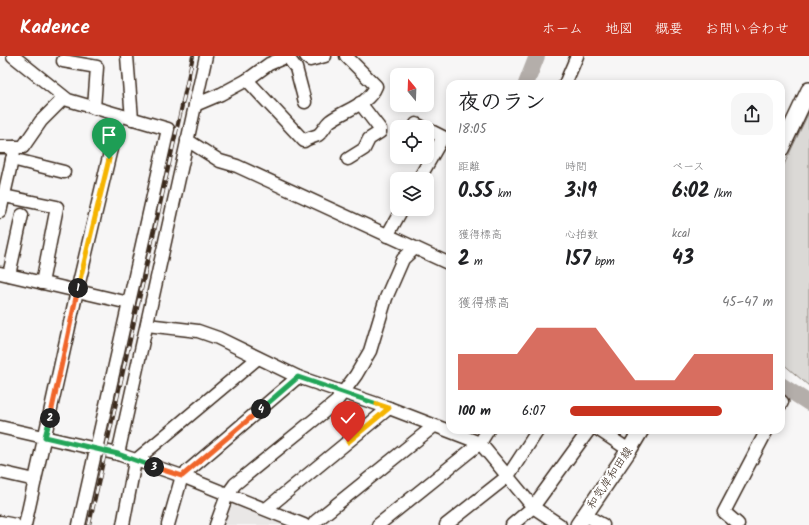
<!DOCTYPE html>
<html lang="ja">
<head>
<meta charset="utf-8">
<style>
	:root { --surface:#fff; --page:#f6f6f6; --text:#202124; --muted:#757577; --accent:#c8321e }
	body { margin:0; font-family:Kalam,"Klee One",sans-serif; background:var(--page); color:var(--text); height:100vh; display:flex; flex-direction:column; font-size:15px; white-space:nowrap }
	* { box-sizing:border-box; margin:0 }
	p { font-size:13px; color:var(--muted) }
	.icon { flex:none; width:22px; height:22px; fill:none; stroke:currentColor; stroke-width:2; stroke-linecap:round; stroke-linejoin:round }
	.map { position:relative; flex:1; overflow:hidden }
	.panel { position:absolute; left:446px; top:24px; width:339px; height:354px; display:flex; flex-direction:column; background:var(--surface); border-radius:12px; box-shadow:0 2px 10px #0003 }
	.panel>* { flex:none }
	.needle { width:26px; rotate:341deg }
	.controls { position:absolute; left:390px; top:12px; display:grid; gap:8px }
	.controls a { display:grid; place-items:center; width:44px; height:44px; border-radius:8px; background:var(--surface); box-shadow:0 2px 10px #0003; font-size:20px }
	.pin { position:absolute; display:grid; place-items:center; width:34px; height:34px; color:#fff; margin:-41px -17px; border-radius:50% 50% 50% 0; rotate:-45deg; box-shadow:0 0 4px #0007 }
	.pin .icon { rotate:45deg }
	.km { position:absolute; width:20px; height:20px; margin:-10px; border-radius:50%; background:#222; color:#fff; font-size:11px; line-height:20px; text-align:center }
	.round { display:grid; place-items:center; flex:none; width:42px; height:42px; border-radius:12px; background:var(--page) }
	.summary { display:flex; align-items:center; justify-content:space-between; height:68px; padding:0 12px }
	h1 { font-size:22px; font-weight:600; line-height:30px }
	.stats { display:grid; grid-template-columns:repeat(3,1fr); gap:6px; height:68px; padding:4px 12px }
	.stats div { display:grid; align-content:center }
	.stats b { font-size:20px; font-weight:600 }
	.stats small { font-size:11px; font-weight:400 }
	.stats p { font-size:11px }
	.chart { height:112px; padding:8px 12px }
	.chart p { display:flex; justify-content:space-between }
	.chart svg { width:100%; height:72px; margin-top:4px; fill:var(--accent); opacity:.7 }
	ul { padding:0 12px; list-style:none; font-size:13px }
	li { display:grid; grid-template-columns:64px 48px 1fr; align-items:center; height:30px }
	li i { height:10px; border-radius:5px; background:var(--accent) }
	header { display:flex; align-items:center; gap:24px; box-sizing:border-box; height:56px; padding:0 20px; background:var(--accent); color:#fff }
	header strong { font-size:19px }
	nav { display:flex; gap:22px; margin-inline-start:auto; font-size:14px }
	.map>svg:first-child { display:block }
	.built { fill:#e9e7e6 }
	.green { fill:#dbd9d6; stroke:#8b827a }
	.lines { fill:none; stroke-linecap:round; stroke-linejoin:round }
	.river { stroke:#b4aeaa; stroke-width:16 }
	.minor-casing { stroke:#3b2a1e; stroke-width:15 }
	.major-casing { stroke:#3b2a1e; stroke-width:18 }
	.minor { stroke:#fff; stroke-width:12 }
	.major { stroke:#fff; stroke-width:15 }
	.rail-casing { stroke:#3b2a1e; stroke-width:4 }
	.rail { stroke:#fff; stroke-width:2.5; stroke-dasharray:8; stroke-linecap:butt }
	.split-1-casing { stroke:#fff; stroke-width:8 }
	.split-2-casing { stroke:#fff; stroke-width:8 }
	.split-3-casing { stroke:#fff; stroke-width:8 }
	.split-4-casing { stroke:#fff; stroke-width:8 }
	.split-5-casing { stroke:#fff; stroke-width:8 }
	.split-6-casing { stroke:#fff; stroke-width:8 }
	.split-1 { stroke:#f5b400; stroke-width:5 }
	.split-2 { stroke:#f0652b; stroke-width:5 }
	.split-3 { stroke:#22a559; stroke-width:5 }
	.split-4 { stroke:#f0652b; stroke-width:5 }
	.split-5 { stroke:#22a559; stroke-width:5 }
	.split-6 { stroke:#f5b400; stroke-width:5 }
	.labels { text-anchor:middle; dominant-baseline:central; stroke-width:4; stroke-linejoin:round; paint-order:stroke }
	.street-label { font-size:12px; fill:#3b2a1e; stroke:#fff }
</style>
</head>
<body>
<header>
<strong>Kadence</strong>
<nav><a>ホーム</a><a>地図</a><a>概要</a><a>お問い合わせ</a></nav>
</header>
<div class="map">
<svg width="809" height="469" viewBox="0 0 809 469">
	<rect width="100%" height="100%" fill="#f7f6f6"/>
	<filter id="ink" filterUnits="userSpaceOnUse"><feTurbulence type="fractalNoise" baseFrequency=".025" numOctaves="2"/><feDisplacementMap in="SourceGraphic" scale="8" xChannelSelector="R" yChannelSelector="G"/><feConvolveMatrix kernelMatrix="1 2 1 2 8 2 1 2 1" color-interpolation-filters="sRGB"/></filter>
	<g filter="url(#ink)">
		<polygon class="built" points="233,447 288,469 223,469"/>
		<polygon class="green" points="809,56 809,330 781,306 781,115"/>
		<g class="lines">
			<g class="river">
				<polyline points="526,28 537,0"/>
				<polyline points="781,329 809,347"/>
			</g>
			<g class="minor-casing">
				<g id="minor">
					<polyline points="13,0 68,44 168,73 79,469"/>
					<polyline points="127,0 132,63"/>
					<polyline points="287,0 296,12 305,46"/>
					<polyline points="306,0 310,4 325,0"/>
					<polyline points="63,5 97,11 94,52"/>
					<path d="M247 24 304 85C308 82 313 81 318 79 323 76 325 69 330 65 345 54 369 48 376 30L346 0"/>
					<polyline points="565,28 577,0"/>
					<polyline points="195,49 221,38 247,24 269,8 288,0"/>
					<polyline points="416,68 422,71"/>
					<polyline points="187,84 220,105 237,110 450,208"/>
					<polyline points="0,91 23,91 41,65 59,47 62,41"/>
					<polyline points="12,103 64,116"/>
					<polyline points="348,103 364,93 369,83 380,76 380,73 360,47"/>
					<polyline points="419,123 443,81 427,73"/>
					<polyline points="4,140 57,151 42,227"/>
					<polyline points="0,156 15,91"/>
					<polyline points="387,180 402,153"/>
					<polyline points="0,217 129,247"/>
					<polyline points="9,219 22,159"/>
					<polyline points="147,269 198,275 218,282 298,321 389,352 480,387 533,451 560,469"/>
					<polyline points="781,345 782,346 781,348"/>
					<polyline points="0,371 118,398 182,420 304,469"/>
					<polyline points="599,374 629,394"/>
					<polyline points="118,398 206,0"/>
					<polyline points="0,416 35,424"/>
					<polyline points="266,453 389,352"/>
					<polyline points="585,459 603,469"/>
					<polyline points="0,466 15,469"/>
					<polyline points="25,469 77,235 119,59"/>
					<polyline points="123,469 135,405 258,302"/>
					<polyline points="168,469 182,420 298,321"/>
					<polyline points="216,469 227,439 235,428 336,346 356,319 370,295 386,242 403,203 415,192"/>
					<polyline points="313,469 316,465 434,370"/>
					<polyline points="378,469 480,387 488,374"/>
					<polyline points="446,469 508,420 538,374"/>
					<polyline points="512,469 533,451 589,374"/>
					<polyline points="738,469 738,468 724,456 767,374"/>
				</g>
			</g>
			<g class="major-casing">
				<g id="major">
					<polyline points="781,93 809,34"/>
					<polyline points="578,469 629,394 641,374"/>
				</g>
			</g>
			<use href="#minor" class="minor"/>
			<use href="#major" class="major"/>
			<g class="rail-casing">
				<polyline id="rail" points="89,469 193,0"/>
			</g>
			<use href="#rail" class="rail"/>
		</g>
	</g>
	<g class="lines" filter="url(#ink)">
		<g class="split-1-casing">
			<polyline id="split-1" points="78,232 109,103"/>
		</g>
		<g class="split-2-casing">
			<polyline id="split-2" points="50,362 78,232"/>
		</g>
		<g class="split-3-casing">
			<polyline id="split-3" points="50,362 45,381 118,398 154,411"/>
		</g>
		<g class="split-4-casing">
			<polyline id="split-4" points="154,411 182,420 261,353"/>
		</g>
		<g class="split-5-casing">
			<polyline id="split-5" points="261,353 298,321 377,348"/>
		</g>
		<g class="split-6-casing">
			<polyline id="split-6" points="348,386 389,352 377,348"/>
		</g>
		<use href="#split-1" class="split-1"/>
		<use href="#split-2" class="split-2"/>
		<use href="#split-3" class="split-3"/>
		<use href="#split-4" class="split-4"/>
		<use href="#split-5" class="split-5"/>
		<use href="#split-6" class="split-6"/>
	</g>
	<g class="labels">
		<g class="street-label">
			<text transform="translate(610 422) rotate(-56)">和気岸和田線</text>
		</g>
	</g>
</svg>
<div class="controls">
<a><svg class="needle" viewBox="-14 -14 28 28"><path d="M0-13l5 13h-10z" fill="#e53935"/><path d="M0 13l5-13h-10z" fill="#757577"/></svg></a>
<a><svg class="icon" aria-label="locate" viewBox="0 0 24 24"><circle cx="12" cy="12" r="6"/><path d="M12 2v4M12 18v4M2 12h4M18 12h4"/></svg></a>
<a><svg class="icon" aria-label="layers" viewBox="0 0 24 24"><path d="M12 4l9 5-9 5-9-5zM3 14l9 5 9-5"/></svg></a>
</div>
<div class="pin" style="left:109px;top:103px;background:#1e9e55"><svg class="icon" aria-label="arrive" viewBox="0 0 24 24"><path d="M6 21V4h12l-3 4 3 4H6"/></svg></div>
<div class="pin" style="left:348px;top:386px;background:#d93025"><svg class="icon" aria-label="check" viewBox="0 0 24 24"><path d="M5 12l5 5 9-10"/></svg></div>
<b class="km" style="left:78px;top:232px">1</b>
<b class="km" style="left:50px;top:362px">2</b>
<b class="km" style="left:154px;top:411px">3</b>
<b class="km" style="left:261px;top:353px">4</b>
<section class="panel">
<div class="summary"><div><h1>夜のラン</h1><p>18:05</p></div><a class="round"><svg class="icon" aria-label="share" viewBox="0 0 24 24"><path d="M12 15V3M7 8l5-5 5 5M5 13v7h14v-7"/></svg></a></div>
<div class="stats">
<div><p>距離</p><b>0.55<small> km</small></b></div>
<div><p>時間</p><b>3:19</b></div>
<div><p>ペース</p><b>6:02<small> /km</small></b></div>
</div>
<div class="stats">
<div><p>獲得標高</p><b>2<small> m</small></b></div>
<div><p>心拍数</p><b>157<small> bpm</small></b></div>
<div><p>kcal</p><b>43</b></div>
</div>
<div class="chart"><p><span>獲得標高</span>45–47 m</p>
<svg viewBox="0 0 160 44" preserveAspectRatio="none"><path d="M0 44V22L10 22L20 22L30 22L40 6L50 6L60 6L70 6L80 22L90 38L100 38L110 38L120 22L130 22L140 22L150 22L160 22V44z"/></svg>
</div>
<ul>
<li><b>100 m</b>6:07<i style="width:75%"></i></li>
</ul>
</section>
</div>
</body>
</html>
